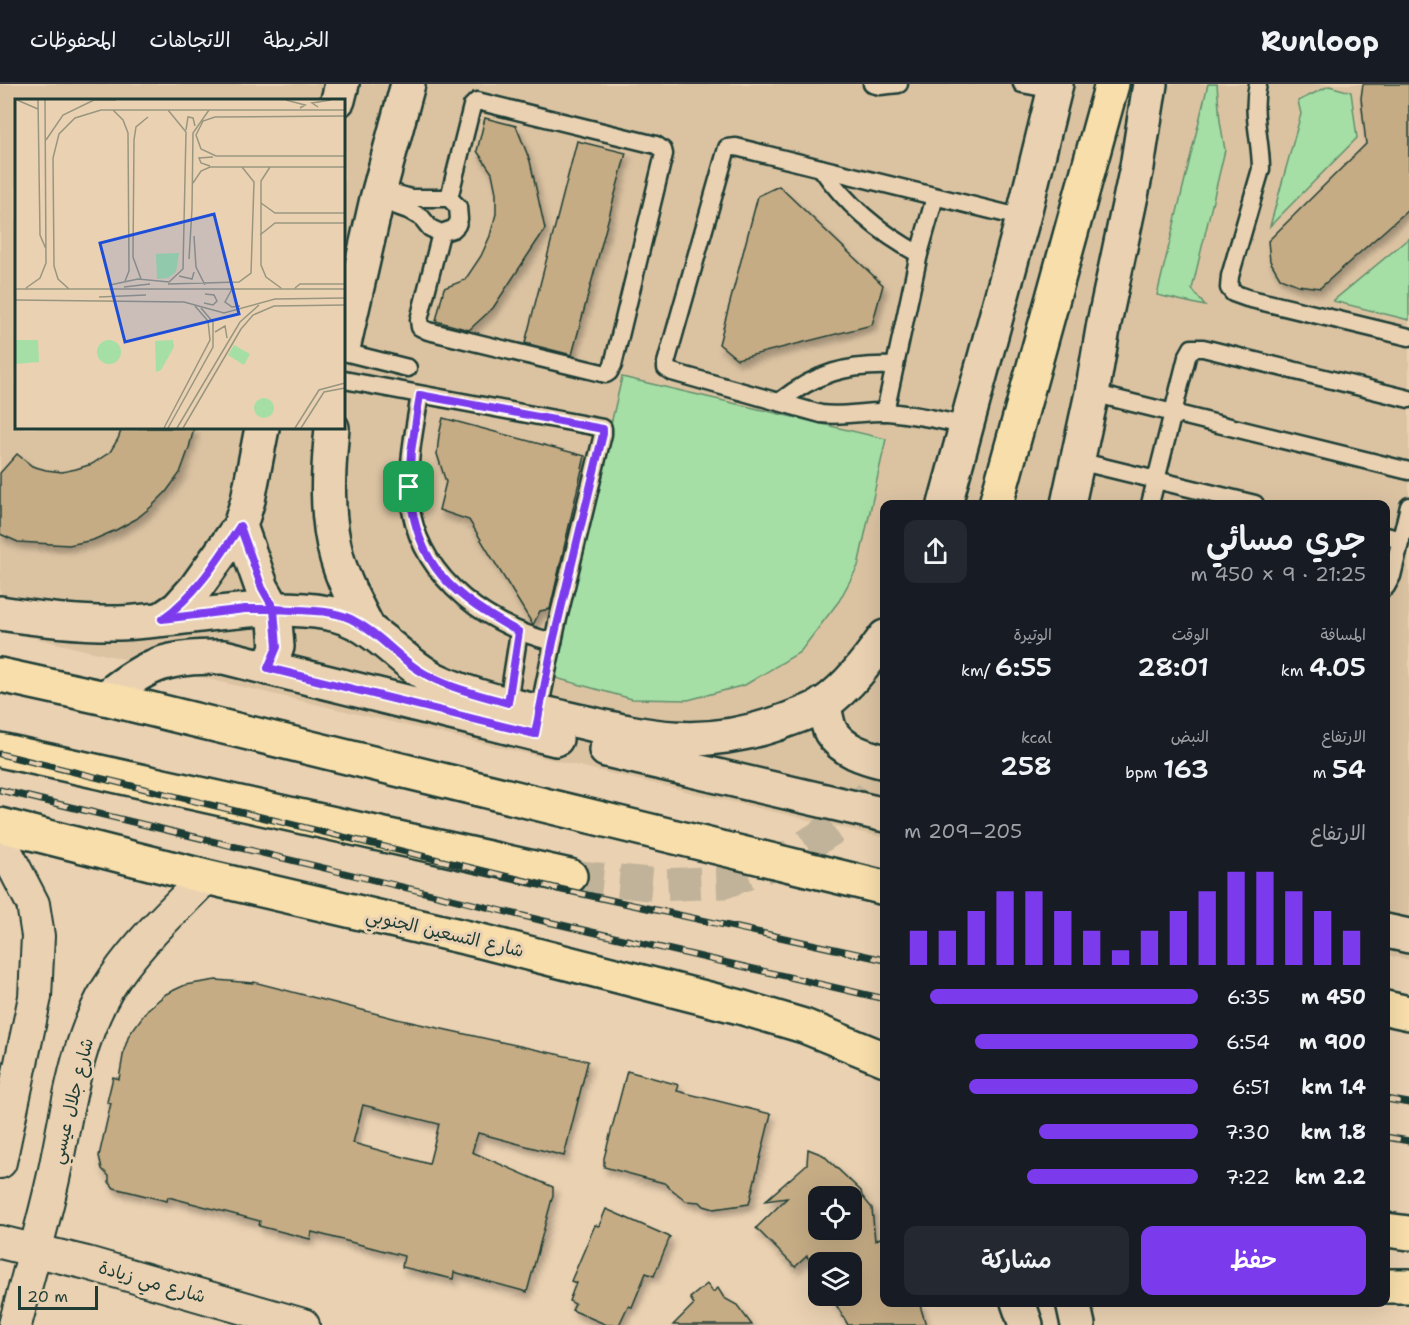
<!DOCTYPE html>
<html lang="ar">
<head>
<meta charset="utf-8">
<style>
	:root { --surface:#171b24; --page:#242831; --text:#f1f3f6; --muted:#9ea1a6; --line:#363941; --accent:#7c3aed }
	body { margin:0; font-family:"Shantell Sans","Playpen Sans Arabic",sans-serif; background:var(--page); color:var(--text); direction:rtl; height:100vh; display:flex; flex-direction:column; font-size:22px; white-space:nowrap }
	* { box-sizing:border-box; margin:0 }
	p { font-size:20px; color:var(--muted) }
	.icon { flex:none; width:33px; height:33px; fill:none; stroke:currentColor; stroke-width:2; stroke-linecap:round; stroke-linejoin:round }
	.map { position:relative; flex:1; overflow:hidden; direction:ltr }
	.details { position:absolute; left:880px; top:416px; width:510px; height:807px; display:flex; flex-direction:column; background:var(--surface); border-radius:12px; box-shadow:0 6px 24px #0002; direction:rtl }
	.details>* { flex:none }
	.fabs { position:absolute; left:808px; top:1102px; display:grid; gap:12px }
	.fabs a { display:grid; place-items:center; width:54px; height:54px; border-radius:12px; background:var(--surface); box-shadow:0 6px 24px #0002; font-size:30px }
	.scale { position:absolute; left:18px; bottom:15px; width:80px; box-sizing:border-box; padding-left:6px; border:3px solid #1f3d34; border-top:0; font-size:16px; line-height:21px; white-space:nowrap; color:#1f3d34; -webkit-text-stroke:4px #ead1b2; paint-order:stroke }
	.pin { position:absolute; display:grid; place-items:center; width:51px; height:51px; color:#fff; margin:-26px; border-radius:12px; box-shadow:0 3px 9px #0006 }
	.round { display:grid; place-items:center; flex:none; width:63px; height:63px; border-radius:12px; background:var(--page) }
	.summary { display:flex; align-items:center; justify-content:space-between; height:102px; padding:0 24px }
	h1 { font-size:33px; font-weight:600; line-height:45px }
	.metrics { display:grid; grid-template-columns:repeat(3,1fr); gap:9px; height:102px; padding:6px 24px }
	.metrics div { display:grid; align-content:center }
	.metrics b { font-size:26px; font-weight:600 }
	.metrics small { font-size:16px; font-weight:400 }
	.metrics p { font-size:16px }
	.chart { height:168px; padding:12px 24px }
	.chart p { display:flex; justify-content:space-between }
	.chart svg { width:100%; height:108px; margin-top:6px; stroke:var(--accent); stroke-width:6 }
	.button { display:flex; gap:12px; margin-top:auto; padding:12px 24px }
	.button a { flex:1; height:69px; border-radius:12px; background:var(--accent); color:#fff; font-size:24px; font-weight:600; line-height:69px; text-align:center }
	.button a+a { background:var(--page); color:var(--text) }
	ul { padding:0 24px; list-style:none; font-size:20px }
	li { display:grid; grid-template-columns:96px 72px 1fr; align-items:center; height:45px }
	li i { height:15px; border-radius:8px; background:var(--accent) }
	header { display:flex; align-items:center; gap:36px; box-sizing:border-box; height:84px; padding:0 30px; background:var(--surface); border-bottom:2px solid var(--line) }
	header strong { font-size:28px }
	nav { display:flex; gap:33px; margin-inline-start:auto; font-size:21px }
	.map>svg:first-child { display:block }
	.built { fill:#dbc3a2; fill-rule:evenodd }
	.green { fill:#a5dfa5; stroke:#628e6c; stroke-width:1.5 }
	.building { fill:#c5ac85; stroke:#1f3d34; stroke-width:1.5; fill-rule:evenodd; filter:url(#shadow) }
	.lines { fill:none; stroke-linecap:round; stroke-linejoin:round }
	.highway-tunnel { stroke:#c1b399; stroke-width:33; stroke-dasharray:33 16; stroke-linecap:butt }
	.lane-casing { stroke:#1f3d34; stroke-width:21 }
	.street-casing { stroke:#1f3d34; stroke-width:36 }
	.secondary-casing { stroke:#1f3d34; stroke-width:38 }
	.highway-casing { stroke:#1f3d34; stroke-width:38 }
	.lane { stroke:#ead1b2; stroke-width:16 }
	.street { stroke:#ead1b2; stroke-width:32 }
	.secondary { stroke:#ead1b2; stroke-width:33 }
	.highway { stroke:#f8deab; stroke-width:33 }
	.rail-casing { stroke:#1f3d34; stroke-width:7 }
	.rail { stroke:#ead1b2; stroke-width:4.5; stroke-dasharray:14; stroke-linecap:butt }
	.route-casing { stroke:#fff; stroke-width:12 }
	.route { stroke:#7c3aed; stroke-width:8 }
	.labels { text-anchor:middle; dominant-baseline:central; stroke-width:6; stroke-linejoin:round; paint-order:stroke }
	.street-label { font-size:18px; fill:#1f3d34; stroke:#ead1b2 }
	.inset-road { fill:none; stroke:#999680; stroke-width:1.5 }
	.view { fill:#1d4ed8; fill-opacity:0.15; stroke:#1d4ed8; stroke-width:3 }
	.inset-edge { fill:none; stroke:#1f3d34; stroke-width:3 }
</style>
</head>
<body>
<header>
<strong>Runloop</strong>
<nav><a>الخريطة</a><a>الاتجاهات</a><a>المحفوظات</a></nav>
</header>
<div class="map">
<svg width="1409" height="1241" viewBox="0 0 1409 1241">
	<defs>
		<filter id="shadow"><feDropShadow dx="3.5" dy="6" stdDeviation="3" flood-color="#0004"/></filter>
	</defs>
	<rect width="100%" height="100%" fill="#ead1b2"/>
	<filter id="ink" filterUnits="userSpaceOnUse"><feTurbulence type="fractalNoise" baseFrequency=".0167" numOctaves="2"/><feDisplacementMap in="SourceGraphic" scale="12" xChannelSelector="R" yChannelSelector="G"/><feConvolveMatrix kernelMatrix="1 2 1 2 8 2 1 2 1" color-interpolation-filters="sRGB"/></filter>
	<g filter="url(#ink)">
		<path class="built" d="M0 0H1409V876L1386 871V420H885V754L0 546ZM16 16H344V344H16Z"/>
		<g class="green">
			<polygon points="1208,0 1217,0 1220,37 1225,66 1192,205 1205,222 1157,211"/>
			<polygon points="1329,2 1351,8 1357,54 1270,142 1301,30 1298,17"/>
			<polygon points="1409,154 1409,236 1333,217"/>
			<polygon points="622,293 886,355 858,482 839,517 800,568 745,601 688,616 632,615 552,593"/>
		</g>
		<g class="building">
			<polygon points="1363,0 1409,0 1409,125 1320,204 1298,201 1280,194 1270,177 1268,157 1366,60 1361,14"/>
			<polygon points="485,34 516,42 530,77 545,145 493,224 469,246 436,237 444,204 465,196 481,172 490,152 496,130 496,109 492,89 477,67"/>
			<polygon points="577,57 626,69 572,271 525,259"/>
			<polygon points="779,102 883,201 872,241 737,275 719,260 758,112"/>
			<polygon points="443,334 585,372 550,525 540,527 533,541 469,436 439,426 446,398 437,370 439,351"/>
			<polygon points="122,344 194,344 189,364 180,389 166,408 151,423 136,435 116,446 93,456 69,461 18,458 0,450 0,389 17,370 32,382 46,386 62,388 76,385 92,380 110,368 118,355"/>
			<path d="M216 896 253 899 254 898 397 935 588 977 564 1072 478 1049 472 1068 553 1103V1111L527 1208 454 1188 453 1195 402 1183 404 1172 312 1148 310 1155 259 1142 260 1137 168 1113 167 1117 114 1104 109 1098V1092L102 1085 99 1072 111 1019 107 1018 113 993 119 995 124 966 129 951 148 925 166 910 185 901ZM363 1021 439 1040 429 1080 353 1059Z"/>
			<polygon points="627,987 679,1001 677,1007 771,1030 749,1120 714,1125 704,1122 700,1118 686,1117 664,1099 604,1083 604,1074"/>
			<path d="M808 1065 823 1071 861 1107 862 1112 872 1124 875 1157 885 1151V1218H919L926 1241H848L831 1212H852V1179H819V1192L807 1172 795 1183 756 1144 787 1114 765 1117 807 1080ZM819 1113H852V1146H819Z"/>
			<polygon points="606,1125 670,1153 654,1192 646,1189 632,1223 628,1222 619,1241 607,1241 572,1226 575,1220 569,1217 576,1199 571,1197 595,1141 599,1142"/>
			<polygon points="707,1200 713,1208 718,1204 724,1214 737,1221 752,1241 673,1241 694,1220 690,1214"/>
		</g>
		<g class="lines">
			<polyline class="highway-tunnel" points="570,792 659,801 725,798 789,773 846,736 885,696"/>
			<g class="lane-casing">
				<g id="lane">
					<polyline points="872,0 880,2 899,0"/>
					<polyline points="1022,0 1054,6"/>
					<path d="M1258 0C1251 29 1261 56 1261 85L1230 192 1229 204 1233 209 1247 214 1409 253"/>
					<path d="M821 84C846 120 880 149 919 170"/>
					<polyline points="377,115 408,126 422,134 430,144 441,149 453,145 457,141 459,135 458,123 449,114 411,114 380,105"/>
					<polyline points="441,149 419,236 420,243 428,247 606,290 609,288 613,281 664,70 663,66 656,61 477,17 472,22 449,114"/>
					<polyline points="344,268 408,284"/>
					<polyline points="344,296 603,344 603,350 557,539 539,627"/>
					<polyline points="1092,309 1409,387"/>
					<path d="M420 311C415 341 409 371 409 402 409 484 479 540 553 558"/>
					<path d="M779 318C816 289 847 280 895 282"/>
					<polyline points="885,328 919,170 935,113"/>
					<path d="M967 342C941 336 914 330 887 328 865 327 844 333 821 330L672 288 666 284V279L727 64 736 63 1023 134"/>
					<polyline points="1078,377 1255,420"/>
					<polyline points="1150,420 1187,273 1192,264 1203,264 1409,315"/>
					<polyline points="1386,452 1401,456"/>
					<polyline points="1386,503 1392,492 1409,422"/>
					<polyline points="508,619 519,548"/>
				</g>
			</g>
			<g class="street-casing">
				<g id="street">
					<polyline points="0,756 33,820 38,852 35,913 0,1078"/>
					<polyline points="0,1158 87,1179 303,1241"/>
					<path d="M15 1241C28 1192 42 1144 53 1095 67 1032 74 962 107 906 133 863 171 829 206 793"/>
				</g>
			</g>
			<g class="secondary-casing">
				<g id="secondary">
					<polyline points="338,16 342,0"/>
					<polyline points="344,260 377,115 408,0"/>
					<path d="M332 344C328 387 325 431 337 474 344 499 357 523 369 546"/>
					<polyline points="945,420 1023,134 1056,0"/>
					<polyline points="1068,420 1092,309 1104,239 1137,83 1150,0"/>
					<polyline points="240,442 262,504 274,525 277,563 268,584"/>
					<path d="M0 529C39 535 79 540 119 539 190 536 257 517 328 529 373 536 398 577 436 596 471 613 526 625 565 634 644 652 695 667 776 640 791 634 810 629 824 620 849 602 867 578 885 553"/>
					<polyline points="162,535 178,524 195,505 240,442 248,416 262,344"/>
					<path d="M105 614C148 579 169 572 224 573L556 655"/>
					<path d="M823 620C826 629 827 641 831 648 843 667 865 673 885 678"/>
					<polyline points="606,666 885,731"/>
					<polyline points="1386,847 1409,852"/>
					<polyline points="1018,1218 1026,1241"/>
					<polyline points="1073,1218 1078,1241"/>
				</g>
			</g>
			<g class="highway-casing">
				<g id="highway">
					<polyline points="996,420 1112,0"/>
					<polyline points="0,591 105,614 885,804"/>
					<polyline points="0,666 570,792"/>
					<polyline points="0,741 206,793 481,857 740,923 804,942 885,975"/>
					<polyline points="1386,924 1409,929"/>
					<polyline points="1386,1146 1409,1149"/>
					<polyline points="1386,1202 1409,1202"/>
				</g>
			</g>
			<use href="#lane" class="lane"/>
			<use href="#street" class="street"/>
			<use href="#secondary" class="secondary"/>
			<use href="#highway" class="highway"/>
			<g class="rail-casing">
				<g id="rail">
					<polyline points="0,670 555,804 885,876"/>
					<polyline points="0,706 544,837 885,915"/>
					<polyline points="1386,1015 1409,1019"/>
					<polyline points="1386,1053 1409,1057"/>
				</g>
			</g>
			<use href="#rail" class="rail"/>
		</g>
	</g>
	<g class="lines" filter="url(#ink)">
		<g class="route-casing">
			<path id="route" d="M409 403C417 484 452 511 519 548L508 619C477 610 444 603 417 585 394 569 377 548 351 535 328 524 298 527 274 525L262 504 240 442C218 476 195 512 162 535L245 525H274L277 563 268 584 535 650 553 558 603 350V345L420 311 411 368 409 403"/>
		</g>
		<use href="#route" class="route"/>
	</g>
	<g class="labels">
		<g class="street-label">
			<text transform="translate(445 849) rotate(13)">شارع التسعين الجنوبي</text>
			<text transform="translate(72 1017) rotate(-76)">شارع جلال عيسي</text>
			<text transform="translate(152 1198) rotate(16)">شارع مي زيادة</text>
		</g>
	</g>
	<g transform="translate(15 15)">
		<rect width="330" height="330" fill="#ead1b2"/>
		<path d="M164 154 161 173 153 179 142 180 141 155ZM0 241H23L24 263 0 265ZM158 241 159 248 146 271 141 273 140 242ZM82 253a12 12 0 1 1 24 0a12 12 0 1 1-24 0ZM219 246 235 255 229 266 213 256ZM239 309a10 10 0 1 1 20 0a10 10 0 1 1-20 0Z" fill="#a5dfa5"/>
		<path class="inset-road" d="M2 1 23 10M23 1 25 136 31 150M77 1H101M271 1 290 6 285 9M303 8 297 4 316 1M98 11 108 21 113 34 114 172 110 182M330 17 200 18 188 22 181 36 186 50 201 57H330M171 31 173 18 178 19 180 27M31 41 48 16 79 1M195 67 186 64 184 59 198 58M255 68 246 82V166L251 178 266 189M178 84 186 72 195 68H330M246 104 260 114H330M177 110 178 34 194 11M245 136 260 124H330M179 137 181 168 190 186M174 160 177 110M164 177 177 180 179 173M126 180 118 158 119 41 121 28 133 18M153 185 224 183 236 174 239 83 227 68M95 186 123 180 154 183 168 170 171 33 153 11M109 188 135 185M11 189 25 179 31 164 30 1M280 189 285 185H330M0 190H330M54 190 43 180 39 167 38 59 44 35 60 19 86 11H330M217 190 210 203 217 208 225 207M84 198 131 196M0 201 169 203 209 214 260 200 330 199M189 204 198 206 202 202 199 196 190 195M200 233 210 227 212 239M149 329 195 241 193 222 180 207M153 329 198 248V223L186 209M162 329 225 223 244 206M168 329 226 230 238 216 259 207 330 206M280 329 304 291 330 284M286 329 309 293 330 289"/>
		<path class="view" d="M199 115 224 215 110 243 85 144Z"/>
		<rect width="330" height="330" class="inset-edge"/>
	</g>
</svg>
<div class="fabs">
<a><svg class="icon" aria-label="locate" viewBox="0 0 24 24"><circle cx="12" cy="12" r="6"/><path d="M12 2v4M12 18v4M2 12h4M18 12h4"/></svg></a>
<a><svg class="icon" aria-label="layers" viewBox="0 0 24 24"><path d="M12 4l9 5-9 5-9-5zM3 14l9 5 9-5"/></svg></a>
</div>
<div class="scale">20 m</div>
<div class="pin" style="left:409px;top:403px;background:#1e9e55"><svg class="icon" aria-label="arrive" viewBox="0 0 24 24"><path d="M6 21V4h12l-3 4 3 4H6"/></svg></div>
<section class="details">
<div class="summary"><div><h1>جري مسائي</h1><p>21:25 · 9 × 450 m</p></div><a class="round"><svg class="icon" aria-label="share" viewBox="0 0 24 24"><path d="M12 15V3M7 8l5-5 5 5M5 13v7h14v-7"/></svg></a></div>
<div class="metrics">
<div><p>المسافة</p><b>4.05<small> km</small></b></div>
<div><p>الوقت</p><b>28:01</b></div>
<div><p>الوتيرة</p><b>6:55<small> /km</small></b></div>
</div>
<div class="metrics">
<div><p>الارتفاع</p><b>54<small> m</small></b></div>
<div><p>النبض</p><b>163<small> bpm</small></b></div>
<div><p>kcal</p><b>258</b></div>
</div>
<div class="chart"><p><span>الارتفاع</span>205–209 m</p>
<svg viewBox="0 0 160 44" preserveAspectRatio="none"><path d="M5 44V30M15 44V30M25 44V22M35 44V14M45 44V14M55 44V22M65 44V30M75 44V38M85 44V30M95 44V22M105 44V14M115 44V6M125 44V6M135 44V14M145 44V22M155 44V30"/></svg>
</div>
<ul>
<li><b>450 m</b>6:35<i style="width:91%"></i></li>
<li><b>900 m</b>6:54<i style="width:76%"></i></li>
<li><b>1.4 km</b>6:51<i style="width:78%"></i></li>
<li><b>1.8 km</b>7:30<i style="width:54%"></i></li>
<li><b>2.2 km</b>7:22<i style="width:58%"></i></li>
</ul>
<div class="button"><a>حفظ</a><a>مشاركة</a></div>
</section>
</div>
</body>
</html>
